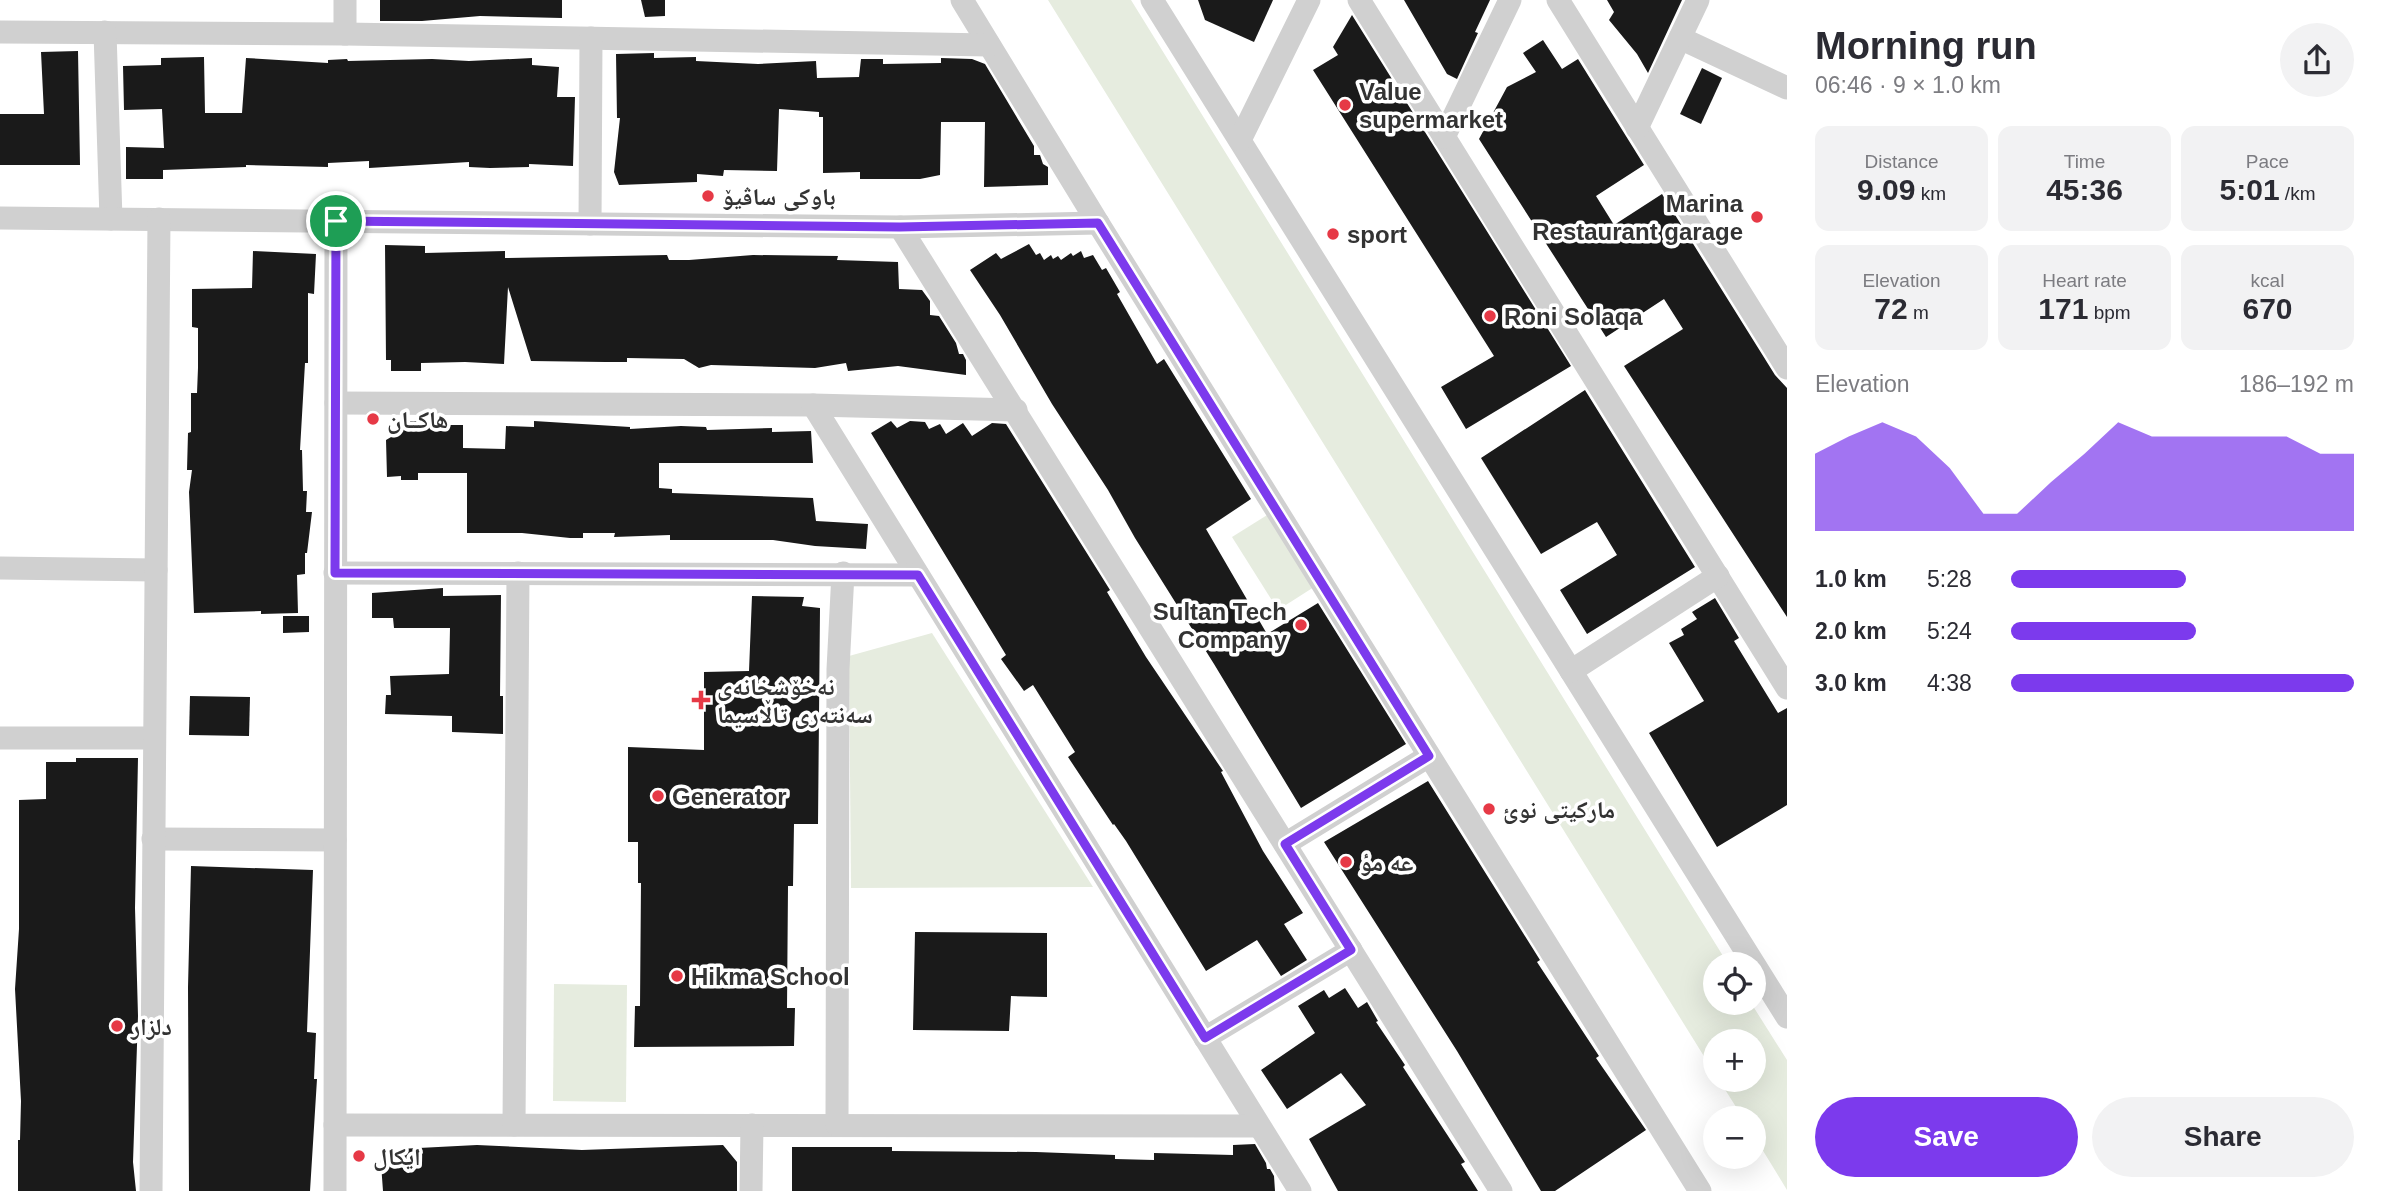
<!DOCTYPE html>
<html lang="en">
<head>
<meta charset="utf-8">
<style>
	:root { --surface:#fff; --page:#f2f2f3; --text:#2b2b33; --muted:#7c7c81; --accent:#7c3aed }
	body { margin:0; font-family:Arial,"Noto Naskh Arabic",sans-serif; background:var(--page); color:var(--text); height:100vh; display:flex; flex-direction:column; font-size:26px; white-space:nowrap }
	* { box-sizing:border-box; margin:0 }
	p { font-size:23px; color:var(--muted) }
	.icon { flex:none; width:38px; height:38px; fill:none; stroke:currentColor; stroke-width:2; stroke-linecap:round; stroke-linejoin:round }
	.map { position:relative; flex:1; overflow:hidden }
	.details { display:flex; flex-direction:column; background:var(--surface); width:595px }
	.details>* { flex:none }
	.tools { position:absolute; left:1703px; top:952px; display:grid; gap:14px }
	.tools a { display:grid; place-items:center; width:63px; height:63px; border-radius:50%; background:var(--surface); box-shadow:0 7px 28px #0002; font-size:35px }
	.pin { position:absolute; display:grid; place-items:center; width:60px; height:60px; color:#fff; margin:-30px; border:4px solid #fff; border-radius:50%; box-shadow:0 2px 7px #0007 }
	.round { display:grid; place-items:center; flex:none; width:74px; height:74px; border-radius:37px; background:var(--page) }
	.head { display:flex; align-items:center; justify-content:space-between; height:119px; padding:0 28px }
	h1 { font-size:38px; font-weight:800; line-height:52px }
	.figures { display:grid; grid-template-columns:repeat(3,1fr); gap:10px; height:119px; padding:7px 28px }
	.figures div { display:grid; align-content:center; border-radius:14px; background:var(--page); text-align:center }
	.figures b { font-size:30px; font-weight:800 }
	.figures small { font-size:19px; font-weight:400 }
	.figures p { font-size:19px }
	.chart { height:196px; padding:14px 28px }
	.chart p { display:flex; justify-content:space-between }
	.chart svg { width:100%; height:126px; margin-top:7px; fill:var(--accent); opacity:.7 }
	.button { display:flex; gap:14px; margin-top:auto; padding:14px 28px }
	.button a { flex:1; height:80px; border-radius:42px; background:var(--accent); color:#fff; font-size:28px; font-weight:800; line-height:80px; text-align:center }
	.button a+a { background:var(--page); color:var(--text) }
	ul { padding:0 28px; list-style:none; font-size:23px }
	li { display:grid; grid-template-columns:112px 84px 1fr; align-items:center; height:52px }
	li i { height:18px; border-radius:9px; background:var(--accent) }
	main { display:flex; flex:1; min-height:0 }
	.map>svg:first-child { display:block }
	.green { fill:#e6ecdf }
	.building { fill:#1a1a1a }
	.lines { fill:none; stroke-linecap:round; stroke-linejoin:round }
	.street { stroke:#d0d0d0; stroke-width:23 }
	.route-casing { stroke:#fff; stroke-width:14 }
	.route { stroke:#7c3aed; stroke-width:9 }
	.poi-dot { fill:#e63946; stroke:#fff; stroke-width:2.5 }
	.labels { text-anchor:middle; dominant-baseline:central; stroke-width:7; stroke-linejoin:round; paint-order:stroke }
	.poi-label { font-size:24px; font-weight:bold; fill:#333; stroke:#fff; text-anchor:start }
</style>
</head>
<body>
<main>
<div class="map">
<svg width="1787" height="1191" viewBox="0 0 1787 1191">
	<rect width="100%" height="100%" fill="#fff"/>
	<g class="green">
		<polygon points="1048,0 1131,0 1728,964 1715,964 1715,1003 1751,1003 1787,1060 1787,1190 1754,1136 1754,1118 1743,1118 1719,1080 1754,1080 1754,1041 1715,1041 1715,1074"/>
		<polygon points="1280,507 1325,580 1278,610 1232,537"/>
		<polygon points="932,633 1093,887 851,888 849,656"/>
		<polygon points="554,984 627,985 626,1102 553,1101"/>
	</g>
	<g class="building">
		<polygon points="380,0 562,0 562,18 480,16 422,21 380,21"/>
		<polygon points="641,0 665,0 665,16 645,17"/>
		<polygon points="1198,0 1273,0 1254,42 1205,20"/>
		<polygon points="1404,0 1490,0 1475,32 1478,33 1457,79 1447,74"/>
		<polygon points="1607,0 1682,0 1648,73 1637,54 1609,20 1614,12"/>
		<polygon points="1352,15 1571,366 1466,429 1441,387 1494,356 1313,70 1338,55 1333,47"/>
		<polygon points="1543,40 1562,69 1578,59 1644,165 1596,196 1614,225 1662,194 1775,375 1787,388 1787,617 1624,366 1683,329 1664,299 1606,337 1479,139 1507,87 1536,72 1523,53"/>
		<polygon points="78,51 80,165 0,165 0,114 44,114 41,52"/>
		<polygon points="654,53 654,58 696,57 696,61 758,64 816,61 817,78 859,77 861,59 883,59 883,64 941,63 941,58 972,59 985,64 1034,146 1034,155 1040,155 1043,164 1048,167 1048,185 984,187 985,122 941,122 940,175 920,179 860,179 860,172 823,173 823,117 819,117 819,112 779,109 777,171 724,170 723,176 697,174 697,182 619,185 614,172 620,118 617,118 616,54"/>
		<polygon points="204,57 205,113 242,113 246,58 328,63 328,60 347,59 348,61 432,59 469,61 532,58 532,65 559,67 557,97 575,97 573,166 529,164 529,167 490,168 469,167 469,162 369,168 369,161 328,163 328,167 246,165 246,167 163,170 163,179 126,179 126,147 164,148 162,109 124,110 123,66 161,65 161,58"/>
		<polygon points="1702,68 1722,78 1701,124 1680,114"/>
		<polygon points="1029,244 1036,255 1040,253 1044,260 1051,255 1053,259 1058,256 1061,260 1071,253 1073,256 1081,251 1084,258 1093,255 1102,270 1106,268 1120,292 1117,294 1157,364 1164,359 1251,499 1206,529 1267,634 1318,603 1406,744 1301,808 1214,664 1135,538 1108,490 1052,404 1000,315 970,270 996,253 1001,259"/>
		<polygon points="385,245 425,246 425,253 505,251 505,258 667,255 669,260 689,260 753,255 838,256 837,260 898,262 899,289 922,290 930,301 930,315 939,316 956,343 959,354 963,354 966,360 966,375 898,366 848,371 846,363 815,368 711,365 699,368 684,359 627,358 627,362 605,362 531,361 508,287 504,364 465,362 421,363 421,371 391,371 391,360 386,360"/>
		<polygon points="253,251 316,254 314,294 308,293 308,363 305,363 300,450 302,450 303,491 307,491 306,512 312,512 307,553 305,553 305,574 297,575 298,613 261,614 261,611 194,613 189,492 192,470 187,470 188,433 191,432 191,393 197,393 198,368 198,328 192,327 192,289 252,288"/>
		<polygon points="1585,390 1695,567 1587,634 1560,590 1617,555 1597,522 1541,554 1481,458"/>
		<polygon points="420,421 420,425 463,425 463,448 505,449 506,426 534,427 534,421 630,427 630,429 681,426 706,427 707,430 772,428 772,432 811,431 813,463 659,463 659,488 672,489 672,493 813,498 816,521 868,524 866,549 815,546 773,540 670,540 670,535 614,537 615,533 583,533 583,538 570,538 522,533 467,533 467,473 418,473 418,480 401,480 401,476 387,477 386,440 398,433 397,422"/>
		<polygon points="891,421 897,428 910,421 925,422 929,429 940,424 946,434 963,423 972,436 992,423 1006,424 1110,590 1107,592 1146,657 1223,771 1221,772 1263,851 1303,913 1284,924 1307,960 1281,976 1257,940 1206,971 1126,841 1114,824 1113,825 1068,757 1075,752 1033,685 1024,691 1001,659 1006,655 871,433"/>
		<polygon points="443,588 443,596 501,595 500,696 503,696 503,734 452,732 452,716 385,714 386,695 391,695 390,676 449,674 450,628 394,628 393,618 372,618 372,593"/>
		<polygon points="752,596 804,597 802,606 820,608 818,824 794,824 793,886 788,886 787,1008 795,1008 794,1046 634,1047 635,1006 640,1006 641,883 638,883 638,842 628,842 628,747 704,750 704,672 749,671"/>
		<polygon points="1715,598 1739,638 1734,641 1778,713 1787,708 1787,805 1717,847 1649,733 1704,701 1669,643 1684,635 1681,629 1697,619 1692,612"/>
		<polygon points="283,616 309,616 309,632 283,633"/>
		<polygon points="190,696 250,697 249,736 189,735"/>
		<polygon points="76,758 138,758 135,908 138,1016 133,1162 136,1191 18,1191 18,1140 20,1140 21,1101 15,989 19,929 19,800 46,799 46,762 76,762"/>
		<polygon points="1428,781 1540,960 1537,962 1599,1056 1596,1058 1646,1130 1555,1191 1541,1191 1457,1051 1324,842"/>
		<polygon points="191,866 313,870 307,1032 316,1033 314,1079 317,1079 310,1191 189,1191 188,987"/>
		<polygon points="915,932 1047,933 1047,997 1011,996 1009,1031 913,1030"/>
		<polygon points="1345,988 1358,1008 1367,1002 1378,1021 1376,1022 1405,1065 1403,1067 1465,1162 1461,1164 1478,1191 1338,1191 1309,1139 1366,1105 1341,1073 1287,1109 1261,1070 1315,1033 1298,1006 1324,990 1329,998"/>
		<polygon points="1255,1144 1266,1163 1267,1169 1270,1169 1274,1176 1275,1191 792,1191 792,1147 892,1147 892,1151 1036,1152 1115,1155 1115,1159 1154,1160 1154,1153 1233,1155 1233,1145"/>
		<polygon points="477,1145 582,1150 723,1145 737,1162 737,1191 383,1191 380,1150"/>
	</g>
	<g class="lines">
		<g class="street">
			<polyline points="962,0 1098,223 1700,1191"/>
			<polyline points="1152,0 1787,1017"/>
			<polyline points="1359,0 1787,688"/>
			<polyline points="1558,0 1787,368"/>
			<polyline points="0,32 345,34 989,45"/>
			<polyline points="105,32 111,219"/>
			<polyline points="345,34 345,0"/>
			<polyline points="1680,38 1787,88"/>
			<polyline points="1637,128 1698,0"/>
			<polyline points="1444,137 1510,0"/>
			<polyline points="1240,140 1309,0"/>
			<polyline points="0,218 900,227 1098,223"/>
			<polyline points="590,224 591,38"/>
			<polyline points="900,227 1501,1191"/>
			<polyline points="336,403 813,405 1016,410"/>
			<polyline points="813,405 1300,1191"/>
			<polyline points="0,568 156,570"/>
			<polyline points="335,573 918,575"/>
			<polyline points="1571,671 1718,576"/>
			<polyline points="0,738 154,738"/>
			<polyline points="153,839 335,840"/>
			<polyline points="1285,844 1429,756"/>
			<polyline points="1205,1038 1351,950"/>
			<polyline points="335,1125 1259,1126"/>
			<polyline points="514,1125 518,573"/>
			<polyline points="837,1125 838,669 843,573"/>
			<polyline points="151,1191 159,219"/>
			<polyline points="335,1191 336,221"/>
			<polyline points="751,1191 752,1125"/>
		</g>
	</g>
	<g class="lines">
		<g class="route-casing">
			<polygon id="route" points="336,221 900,227 1098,223 1429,756 1285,844 1351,950 1205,1038 918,575 335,573"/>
		</g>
		<use href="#route" class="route"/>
	</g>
	<g class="poi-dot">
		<circle cx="1345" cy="105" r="7"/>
		<circle cx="708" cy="196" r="7"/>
		<circle cx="1757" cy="217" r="7"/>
		<circle cx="1333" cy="234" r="7"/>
		<circle cx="1490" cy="316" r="7"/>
		<circle cx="373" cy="419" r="7"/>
		<circle cx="1301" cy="625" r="7"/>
		<path d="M697.5 689.5h7v7h7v7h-7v7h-7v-7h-7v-7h7z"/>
		<circle cx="658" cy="796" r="7"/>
		<circle cx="1489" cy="809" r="7"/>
		<circle cx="1346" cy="862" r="7"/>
		<circle cx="677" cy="976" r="7"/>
		<circle cx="117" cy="1026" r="7"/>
		<circle cx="359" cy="1156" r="7"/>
	</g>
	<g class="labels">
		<g class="poi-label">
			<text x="1359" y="91">Value<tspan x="1359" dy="28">supermarket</tspan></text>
			<text x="722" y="196">باوکی ساڤیۆ</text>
			<text x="1743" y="203" text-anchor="end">Marina<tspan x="1743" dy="28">Restaurant garage</tspan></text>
			<text x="1347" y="234">sport</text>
			<text x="1504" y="316">Roni Solaqa</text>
			<text x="387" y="419">هاكــان</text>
			<text x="1287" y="611" text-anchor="end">Sultan Tech<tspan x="1287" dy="28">Company</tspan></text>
			<text x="717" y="686">نەخۆشخانەی<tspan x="717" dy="28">سەنتەری تاڵاسیما</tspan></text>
			<text x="672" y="796">Generator</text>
			<text x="1503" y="809">مارکیتی نوئ</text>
			<text x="1360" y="862">عه مؤ</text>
			<text x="691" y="976">Hikma School</text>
			<text x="131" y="1026">دلزار</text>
			<text x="373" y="1156">ايكال</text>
		</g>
	</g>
</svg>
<div class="tools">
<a><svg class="icon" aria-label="locate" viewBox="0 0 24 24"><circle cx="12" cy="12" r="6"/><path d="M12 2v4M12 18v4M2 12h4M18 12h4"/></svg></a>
<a>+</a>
<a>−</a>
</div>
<div class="pin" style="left:336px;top:221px;background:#1e9e55"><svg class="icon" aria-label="arrive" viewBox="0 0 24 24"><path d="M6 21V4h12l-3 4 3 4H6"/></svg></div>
</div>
<section class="details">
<div class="head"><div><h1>Morning run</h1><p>06:46 · 9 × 1.0 km</p></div><a class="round"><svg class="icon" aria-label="share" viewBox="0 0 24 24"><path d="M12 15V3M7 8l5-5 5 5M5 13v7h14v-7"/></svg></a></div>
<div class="figures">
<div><p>Distance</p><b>9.09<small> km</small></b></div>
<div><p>Time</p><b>45:36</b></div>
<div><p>Pace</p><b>5:01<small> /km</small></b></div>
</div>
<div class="figures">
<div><p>Elevation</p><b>72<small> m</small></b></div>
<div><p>Heart rate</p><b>171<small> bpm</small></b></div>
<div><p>kcal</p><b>670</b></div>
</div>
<div class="chart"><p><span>Elevation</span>186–192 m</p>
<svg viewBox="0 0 160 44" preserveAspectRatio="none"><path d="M0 44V17L10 11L20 6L30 11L40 22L50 38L60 38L70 27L80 17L90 6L100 11L110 11L120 11L130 11L140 11L150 17L160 17V44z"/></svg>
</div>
<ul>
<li><b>1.0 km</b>5:28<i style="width:51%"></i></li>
<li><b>2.0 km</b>5:24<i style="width:54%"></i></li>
<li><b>3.0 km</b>4:38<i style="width:100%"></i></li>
</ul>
<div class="button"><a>Save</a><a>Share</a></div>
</section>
</main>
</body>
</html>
